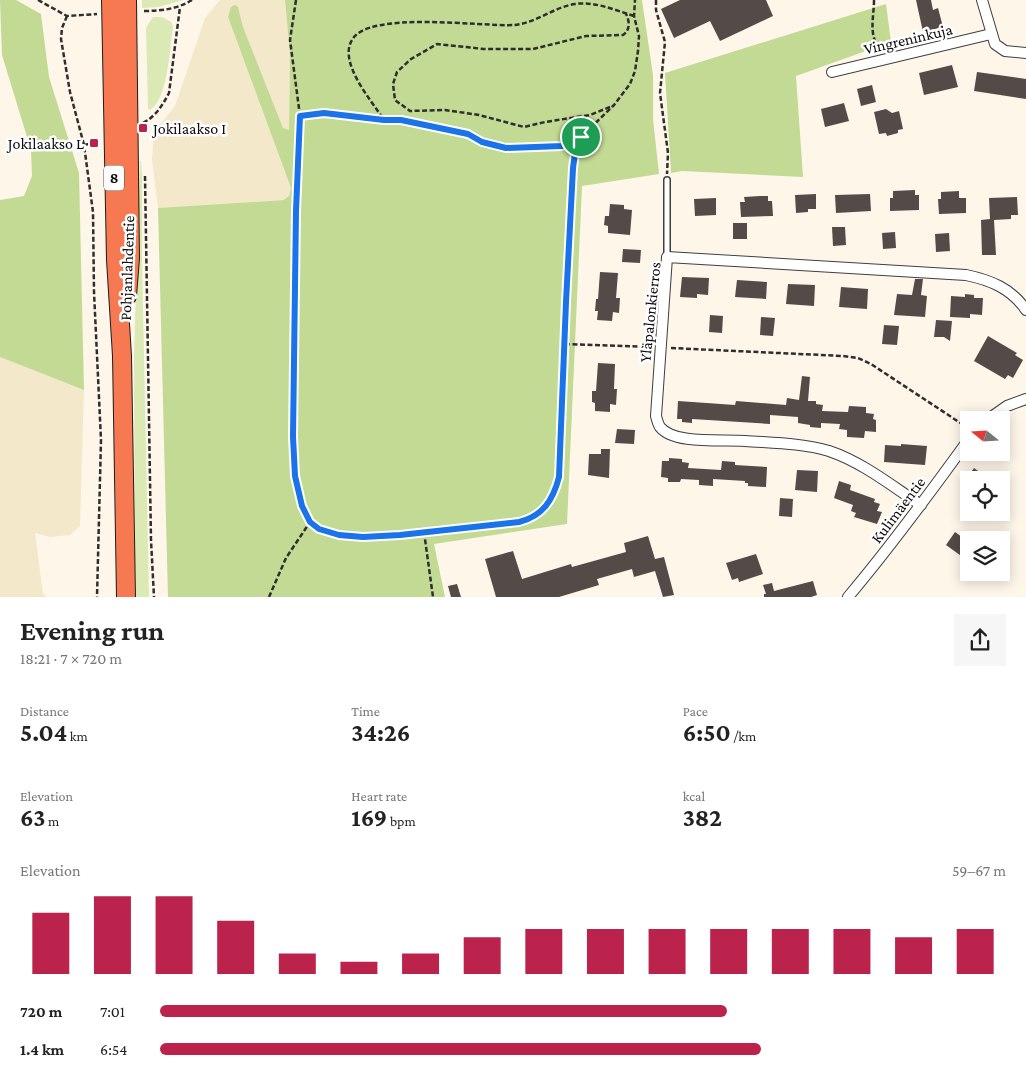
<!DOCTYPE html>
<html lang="en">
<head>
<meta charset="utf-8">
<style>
	:root { --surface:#fff; --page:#f6f6f6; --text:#222; --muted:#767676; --accent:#bc234c }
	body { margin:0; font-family:"Crimson Pro",serif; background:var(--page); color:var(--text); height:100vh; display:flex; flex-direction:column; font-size:19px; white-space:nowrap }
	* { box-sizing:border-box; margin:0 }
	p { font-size:16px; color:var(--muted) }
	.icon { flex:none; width:28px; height:28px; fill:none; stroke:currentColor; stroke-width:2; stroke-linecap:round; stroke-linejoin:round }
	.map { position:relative; height:597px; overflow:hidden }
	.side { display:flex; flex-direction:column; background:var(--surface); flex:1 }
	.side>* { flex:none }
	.needle { width:32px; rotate:288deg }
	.fabs { position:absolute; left:960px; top:411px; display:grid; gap:10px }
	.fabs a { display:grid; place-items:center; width:50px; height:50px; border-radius:0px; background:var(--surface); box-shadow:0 2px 12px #0003; font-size:25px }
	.pin { position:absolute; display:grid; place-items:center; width:42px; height:42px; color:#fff; margin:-21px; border:2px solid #fff; border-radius:50%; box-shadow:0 1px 5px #0007 }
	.round { display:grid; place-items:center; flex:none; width:52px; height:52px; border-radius:0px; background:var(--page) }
	.summary { display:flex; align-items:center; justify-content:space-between; height:85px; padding:0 20px }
	h1 { font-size:28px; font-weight:700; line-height:38px }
	.figures { display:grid; grid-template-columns:repeat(3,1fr); gap:8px; height:85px; padding:5px 20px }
	.figures div { display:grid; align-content:center }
	.figures b { font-size:25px; font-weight:700 }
	.figures small { font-size:14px; font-weight:400 }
	.figures p { font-size:14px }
	.chart { height:140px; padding:10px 20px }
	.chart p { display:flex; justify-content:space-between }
	.chart svg { width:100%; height:90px; margin-top:5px; stroke:var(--accent); stroke-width:6 }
	ul { padding:0 20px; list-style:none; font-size:16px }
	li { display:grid; grid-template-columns:80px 60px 1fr; align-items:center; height:38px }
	li i { height:12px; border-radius:6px; background:var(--accent) }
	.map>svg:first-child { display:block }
	.farmland { fill:#f4e8cb }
	.green { fill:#dbe9b4 }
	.forest { fill:#c2da93 }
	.building { fill:#544a48 }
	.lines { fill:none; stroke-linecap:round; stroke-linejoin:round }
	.lane-casing { stroke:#3f3f3f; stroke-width:8 }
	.street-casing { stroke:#3f3f3f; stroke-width:12 }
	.highway-casing { stroke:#1d1d1d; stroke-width:20 }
	.path { stroke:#2e2e2e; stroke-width:2.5; stroke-dasharray:5 2.5; stroke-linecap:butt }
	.lane { stroke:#fff; stroke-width:5 }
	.street { stroke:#fff; stroke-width:10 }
	.highway { stroke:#f67951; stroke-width:18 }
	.route-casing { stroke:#fff; stroke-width:10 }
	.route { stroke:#1a73e8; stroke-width:6 }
	.poi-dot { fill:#bc234c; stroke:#fff; stroke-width:2 }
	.labels { text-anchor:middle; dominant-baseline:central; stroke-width:5; stroke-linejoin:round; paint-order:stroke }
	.shield { fill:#fff; stroke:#555; stroke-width:1 }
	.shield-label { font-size:15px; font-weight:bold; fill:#0c0c0c }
	.street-label { font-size:16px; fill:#0c0c0c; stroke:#fff }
	.poi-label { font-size:16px; fill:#0c0c0c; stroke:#fff; text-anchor:start }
</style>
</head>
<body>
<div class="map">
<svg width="1026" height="597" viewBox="0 0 1026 597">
	<rect width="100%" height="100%" fill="#fff6ea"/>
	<g class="farmland">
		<polygon points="220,0 285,0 290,54 289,130 283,128 243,27 238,7 228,17 291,188 289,196 285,200 158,208 152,159 154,132 175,106 205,18"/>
		<polygon points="0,357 84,390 80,526 70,535 50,537 35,533 43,594 47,597 0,597"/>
	</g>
	<g class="green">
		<polygon points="142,0 184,0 158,7 142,8"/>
		<path d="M153 17H162L171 22 173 26C170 45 168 100 150 110L148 109 146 28Z"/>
		<polygon points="140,161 141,161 142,175 142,260 149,597 135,597 134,355"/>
	</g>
	<g class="forest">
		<polygon points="0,0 16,0 41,14 49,77 79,173 84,390 0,357 0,200 24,196 32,176 31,150 2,55"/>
		<polygon points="285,0 642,0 653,75 653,119 659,174 582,186 567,524 434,544 445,597 168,597 158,208 284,200 289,196 291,188 228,17 231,7 235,5 238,7 243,27 283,128 289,130 290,54"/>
		<polygon points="886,4 891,42 796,76 803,177 682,171 671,173 665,73"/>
	</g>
	<g class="building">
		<polygon points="680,0 766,0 773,16 720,41 710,21 674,38 661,9"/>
		<polygon points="916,0 931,0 933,10 938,8 943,27 923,32"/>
		<polygon points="952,65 958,87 924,95 919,73"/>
		<polygon points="977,72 1026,79 1026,99 974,91"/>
		<polygon points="872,85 876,102 861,106 857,89"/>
		<polygon points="844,103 849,121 825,127 821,109"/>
		<polygon points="886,109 892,113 899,111 903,129 898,130 898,133 887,136 886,133 879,134 874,112"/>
		<polygon points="915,190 915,195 919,195 919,210 890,211 890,198 893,198 893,191"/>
		<polygon points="959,191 959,198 966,198 966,213 939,214 938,199 941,199 941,192"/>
		<polygon points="816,194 816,209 808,209 808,212 796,213 795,195"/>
		<polygon points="870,194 871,211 836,213 835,195"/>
		<polygon points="760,196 768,196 768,201 772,201 773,216 741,217 740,202 745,202 744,197"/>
		<polygon points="1017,197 1018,215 1011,215 1011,219 994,220 996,255 982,255 981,220 990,219 989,198"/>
		<polygon points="716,198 716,215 695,216 694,199"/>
		<polygon points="610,204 624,205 624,209 632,210 630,235 608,233 608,226 604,225 605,216 609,216"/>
		<rect x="733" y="223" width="14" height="16"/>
		<polygon points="832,227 845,227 846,245 833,246"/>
		<polygon points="895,232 896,248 883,249 882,233"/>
		<polygon points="949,233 950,251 936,252 935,234"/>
		<polygon points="623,249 641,250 640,263 622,262"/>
		<polygon points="600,272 618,273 616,298 620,298 619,313 613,312 612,321 597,320 598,311 595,311 596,299 598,299"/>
		<polygon points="682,277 709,278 708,295 697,294 697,298 680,297"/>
		<polygon points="915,279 923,279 921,295 927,296 925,317 894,315 897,294 912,295"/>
		<polygon points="737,280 767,282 766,299 735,297"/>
		<polygon points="788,284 815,285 814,306 786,304"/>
		<polygon points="841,287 868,289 867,309 839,307"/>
		<polygon points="965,294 974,295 974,298 983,298 982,315 970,314 970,318 950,317 951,296 965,297"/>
		<polygon points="710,315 723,316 722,333 709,332"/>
		<polygon points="761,317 775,318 773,336 760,335"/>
		<polygon points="936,320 952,321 950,341 944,337 934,337"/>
		<polygon points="884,325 899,326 897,345 882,344"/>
		<polygon points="988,336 1017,353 1015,355 1023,360 1013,378 1008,375 1005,379 974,361"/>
		<polygon points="598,363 615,364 614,389 617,389 616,405 610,404 610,412 595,411 595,403 592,402 592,391 596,391"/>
		<polygon points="802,376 810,377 808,401 816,401 816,404 823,405 822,411 848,412 849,406 866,407 866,413 874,414 873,419 876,420 876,432 865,431 864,438 847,437 847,430 839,429 840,424 821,423 821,428 810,427 810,425 798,423 798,417 770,415 770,424 692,419 692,423 682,422 682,419 677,419 678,401 735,405 736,401 786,405 787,398 799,400"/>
		<polygon points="617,429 635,430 634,444 615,443"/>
		<polygon points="901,444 927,446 925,465 884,462 885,445 901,446"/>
		<polygon points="601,449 610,449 609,478 588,475 589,454 601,454"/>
		<polygon points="669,458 682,459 682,462 689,463 688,468 721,470 722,461 735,462 735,465 767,467 766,487 748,486 748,483 745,483 745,481 713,479 713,486 699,485 699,480 681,479 680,482 668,482 668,478 661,477 662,461 669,461"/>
		<polygon points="974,468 990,480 966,480"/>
		<polygon points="797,470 818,471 817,492 795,490"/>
		<polygon points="839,481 851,485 850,490 875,499 874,502 880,504 877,511 882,512 877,524 854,517 856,513 851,511 853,505 834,498"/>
		<polygon points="780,498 793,499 792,517 779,516"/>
		<polygon points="955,532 969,542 969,552 964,558 946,545"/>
		<polygon points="648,536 655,559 664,557 674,595 663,597 655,571 634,577 632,569 597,579 599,585 559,597 496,597 485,559 513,551 522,579 571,564 572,567 626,552 624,543"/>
		<polygon points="756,554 763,574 739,582 738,578 732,580 726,563"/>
		<polygon points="813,581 817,595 811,597 764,597 764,594 766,594 763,585 772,583 774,591"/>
		<polygon points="457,584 461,597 451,597 448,586"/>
	</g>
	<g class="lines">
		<g class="lane-casing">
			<polyline id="lane" points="667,180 667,257"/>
		</g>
		<g class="street-casing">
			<g id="street">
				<polyline points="982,0 995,44 1005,51 1026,53"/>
				<polyline points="832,72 991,34"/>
				<polyline points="987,420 1007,406 1026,399"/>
				<path d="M921 505C892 486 862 462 829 451 802 443 772 443 745 441 723 439 674 445 660 427 658 424 657 420 656 416L667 257 966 275C990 280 1011 288 1026 310"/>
				<path d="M848 597C891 546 930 493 969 439"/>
			</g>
		</g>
		<g class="highway-casing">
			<g id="highway">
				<polyline points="111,0 116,260 122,356 126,597"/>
				<polyline points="127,0 130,258 127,296"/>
			</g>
		</g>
		<g class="path">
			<polyline points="38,0 67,16 97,14"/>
			<polyline points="296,0 290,40 300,116"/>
			<polyline points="656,0 656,10 665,42 660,93 668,153 667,174"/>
			<path d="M874 0C874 18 868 34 880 50"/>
			<path d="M144 11C162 11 177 9 192 0"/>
			<polyline points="67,16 62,28 61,39 70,92 84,145 93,212 94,292 101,440 97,597"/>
			<path d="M634 16C615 10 594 1 575 4 554 7 536 23 514 25 482 27 368 10 352 40 338 63 372 101 384 120L323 113 300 116 296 211 293 437 295 476 303 506 310 522 319 529 339 535 363 537 400 535 519 522C543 516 553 500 559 477L565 302 573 168 576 146 581 137 614 105 630 84 635 71 638 51 639 36 634 16 635 0"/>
			<path d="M610 107 590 115 545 122 524 127 479 115 445 110 410 111 395 100 393 84 397 72 411 59 437 44 484 49H533L586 36 623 35C630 30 630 22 626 14"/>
			<polyline points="384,120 401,119 469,134 482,142 506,148 563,146 575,154"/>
			<path d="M143 123C156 116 162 106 169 93L180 7"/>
			<polyline points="84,145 99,142"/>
			<polyline points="563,146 580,137"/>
			<polyline points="145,176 151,540 154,597"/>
			<polyline points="565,344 651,347"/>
			<polyline points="671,348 843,356 858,358 871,364 968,428"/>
			<polyline points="424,532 433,597"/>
			<polyline points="269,597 286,558 310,522"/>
		</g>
		<use href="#lane" class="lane"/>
		<use href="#street" class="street"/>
		<use href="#highway" class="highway"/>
	</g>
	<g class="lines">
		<g class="route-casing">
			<path id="route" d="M324 113 384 120H401L468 134 482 142 506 148 562 146 581 137 576 146 573 168 566 302 559 477C553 500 543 516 519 522L400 535 363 537 339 535 319 529 310 522 302 506 295 476 293 437 296 211 300 116Z"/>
		</g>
		<use href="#route" class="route"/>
	</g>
	<g class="poi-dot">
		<rect x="138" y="123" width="10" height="10" rx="2.5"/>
		<rect x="89" y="138" width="10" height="10" rx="2.5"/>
	</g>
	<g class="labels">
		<rect class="shield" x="104" y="165.5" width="20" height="25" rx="4"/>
		<g class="shield-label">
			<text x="114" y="178">8</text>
		</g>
		<g class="street-label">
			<text transform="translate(908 39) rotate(-13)">Vingreninkuja</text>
			<text transform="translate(127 268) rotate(-88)">Pohjanlahdentie</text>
			<text transform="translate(650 312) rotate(-84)">Yläpalonkierros</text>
			<text transform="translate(898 510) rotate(-53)">Kulimäentie</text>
		</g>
		<g class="poi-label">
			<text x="153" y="128">Jokilaakso I</text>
			<text x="84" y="143" text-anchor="end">Jokilaakso L</text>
		</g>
	</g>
</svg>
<div class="fabs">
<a><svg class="needle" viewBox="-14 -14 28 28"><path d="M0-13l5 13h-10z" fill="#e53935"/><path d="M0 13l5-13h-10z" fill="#767676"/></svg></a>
<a><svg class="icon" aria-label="locate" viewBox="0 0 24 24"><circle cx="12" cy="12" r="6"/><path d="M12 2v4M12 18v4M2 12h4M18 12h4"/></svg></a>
<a><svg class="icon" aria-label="layers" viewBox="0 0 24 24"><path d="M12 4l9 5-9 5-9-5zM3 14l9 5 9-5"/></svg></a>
</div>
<div class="pin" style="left:581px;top:137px;background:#1e9e55"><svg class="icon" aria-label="arrive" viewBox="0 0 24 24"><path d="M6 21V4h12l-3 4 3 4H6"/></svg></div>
</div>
<section class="side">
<div class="summary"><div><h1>Evening run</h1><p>18:21 · 7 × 720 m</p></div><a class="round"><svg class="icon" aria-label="share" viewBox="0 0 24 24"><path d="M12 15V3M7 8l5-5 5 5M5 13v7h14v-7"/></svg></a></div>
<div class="figures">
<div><p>Distance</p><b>5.04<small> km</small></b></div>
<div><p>Time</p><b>34:26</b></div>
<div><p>Pace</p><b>6:50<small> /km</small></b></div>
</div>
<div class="figures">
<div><p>Elevation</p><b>63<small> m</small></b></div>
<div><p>Heart rate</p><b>169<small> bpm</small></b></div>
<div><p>kcal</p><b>382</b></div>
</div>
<div class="chart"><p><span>Elevation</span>59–67 m</p>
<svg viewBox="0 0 160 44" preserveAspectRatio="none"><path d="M5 44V14M15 44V6M25 44V6M35 44V18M45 44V34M55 44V38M65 44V34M75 44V26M85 44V22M95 44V22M105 44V22M115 44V22M125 44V22M135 44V22M145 44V26M155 44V22"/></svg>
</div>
<ul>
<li><b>720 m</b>7:01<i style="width:67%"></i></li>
<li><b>1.4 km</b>6:54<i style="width:71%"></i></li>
</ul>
</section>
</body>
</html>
